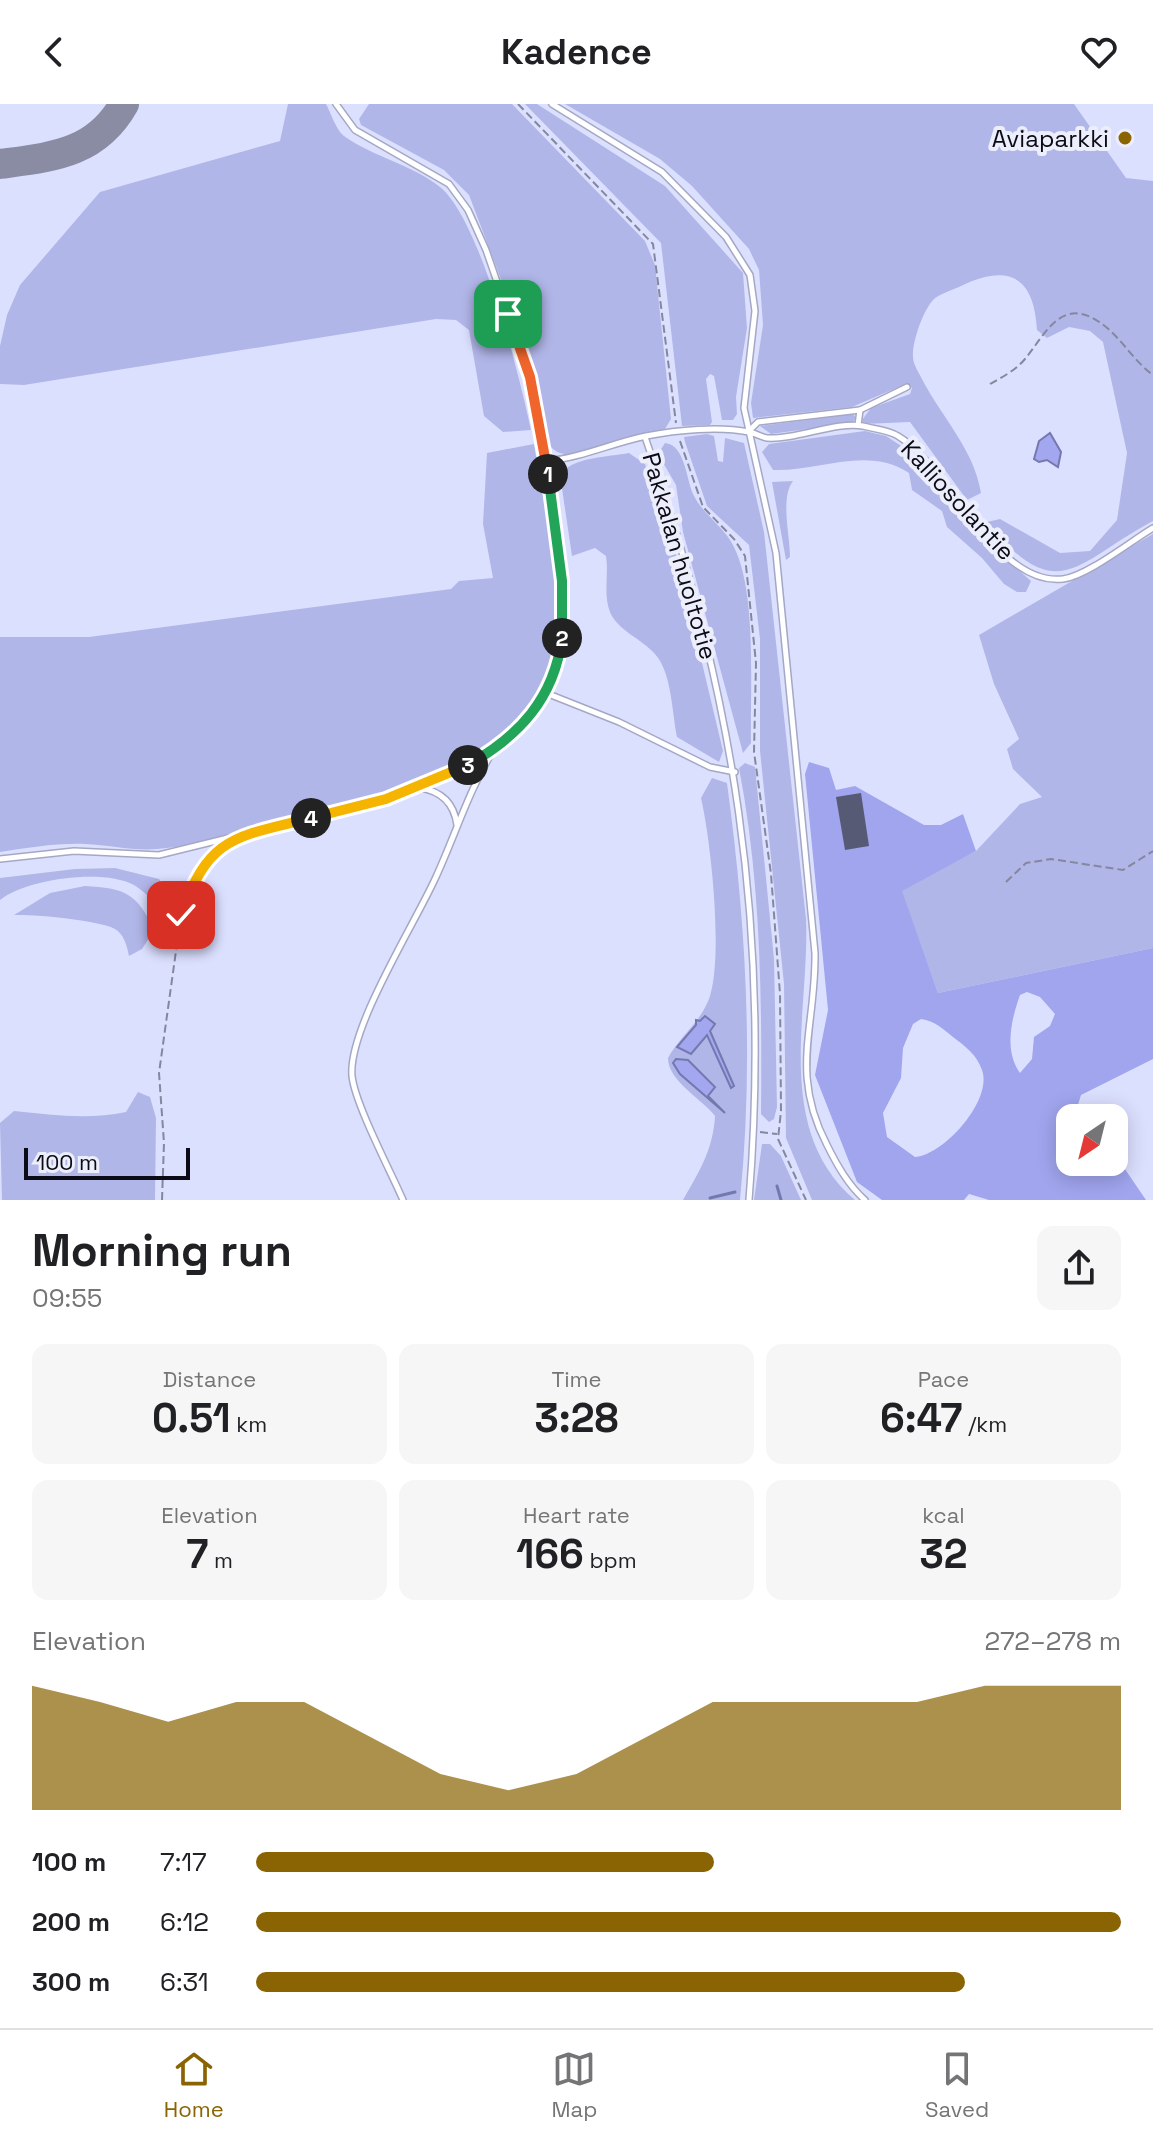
<!DOCTYPE html>
<html lang="en">
<head>
<meta charset="utf-8">
<style>
	:root { --surface:#fff; --page:#f6f6f6; --text:#202124; --muted:#757577; --line:#e0e0e0; --accent:#8a6302 }
	body { margin:0; font-family:"Space Grotesk",sans-serif; background:var(--page); color:var(--text); height:100vh; display:flex; flex-direction:column; font-size:30px; white-space:nowrap }
	* { box-sizing:border-box; margin:0 }
	p { font-size:26px; color:var(--muted) }
	.icon { flex:none; width:44px; height:44px; fill:none; stroke:currentColor; stroke-width:2; stroke-linecap:round; stroke-linejoin:round }
	.map { position:relative; height:1096px; overflow:hidden }
	.details { display:flex; flex-direction:column; background:var(--surface); flex:1 }
	.details>* { flex:none }
	.needle { width:52px; rotate:215deg }
	.fabs { position:absolute; left:1056px; top:1000px; display:grid; gap:16px }
	.fabs a { display:grid; place-items:center; width:72px; height:72px; border-radius:16px; background:var(--surface); box-shadow:0 4px 20px #0003; font-size:40px }
	.scale { position:absolute; left:24px; bottom:20px; width:166px; box-sizing:border-box; padding-left:8px; border:4px solid #0a0b15; border-top:0; font-size:22px; line-height:28px; white-space:nowrap; color:#0a0b15; -webkit-text-stroke:6px #edeefb; paint-order:stroke }
	.pin { position:absolute; display:grid; place-items:center; width:68px; height:68px; color:#fff; margin:-34px; border-radius:16px; box-shadow:0 4px 12px #0006 }
	.km { position:absolute; width:40px; height:40px; margin:-20px; border-radius:50%; background:#222; color:#fff; font-size:22px; line-height:40px; text-align:center }
	.round { display:grid; place-items:center; flex:none; width:84px; height:84px; border-radius:16px; background:var(--page) }
	.headline { display:flex; align-items:center; justify-content:space-between; height:136px; padding:0 32px }
	h1 { font-size:44px; font-weight:600; line-height:60px }
	.metrics { display:grid; grid-template-columns:repeat(3,1fr); gap:12px; height:136px; padding:8px 32px }
	.metrics div { display:grid; align-content:center; border-radius:16px; background:var(--page); text-align:center }
	.metrics b { font-size:40px; font-weight:600 }
	.metrics small { font-size:22px; font-weight:400 }
	.metrics p { font-size:22px }
	.chart { height:224px; padding:16px 32px }
	.chart p { display:flex; justify-content:space-between }
	.chart svg { width:100%; height:144px; margin-top:8px; fill:var(--accent); opacity:.7 }
	ul { padding:0 32px; list-style:none; font-size:26px }
	li { display:grid; grid-template-columns:128px 96px 1fr; align-items:center; height:60px }
	li i { height:20px; border-radius:10px; background:var(--accent) }
	header { display:flex; justify-content:space-between; align-items:center; height:104px; padding:0 32px; background:var(--surface); font-size:36px; font-weight:600 }
	.tab-bar { display:flex; justify-content:space-around; align-items:center; height:112px; border-top:2px solid var(--line); background:var(--surface); font-size:22px; color:var(--muted) }
	.tab-bar a { display:grid; justify-items:center; gap:4px }
	.tab-bar .selected { color:var(--accent) }
	.map>svg:first-child { display:block }
	.green { fill:#b1b6e9 }
	.forest { fill:#a0a5ee; fill-rule:evenodd }
	.water { fill:#a2a7f0; stroke:#7478ae; stroke-width:2 }
	.lines { fill:none; stroke-linecap:round; stroke-linejoin:round }
	.stream { stroke:#7478ae; stroke-width:3 }
	.taxiway { stroke:#8a8ca3; stroke-width:30 }
	.building { fill:#575a74 }
	.lane-casing { stroke:#a4a8c5; stroke-width:8 }
	.path { stroke:#84879d; stroke-width:2; stroke-dasharray:8 4; stroke-linecap:butt }
	.lane { stroke:#fff; stroke-width:5 }
	.split-1-casing { stroke:#fff; stroke-width:16 }
	.split-2-casing { stroke:#fff; stroke-width:16 }
	.split-3-casing { stroke:#fff; stroke-width:16 }
	.split-4-casing { stroke:#fff; stroke-width:16 }
	.split-5-casing { stroke:#fff; stroke-width:16 }
	.split-1 { stroke:#f0652b; stroke-width:10 }
	.split-2 { stroke:#22a559; stroke-width:10 }
	.split-3 { stroke:#22a559; stroke-width:10 }
	.split-4 { stroke:#f5b400; stroke-width:10 }
	.split-5 { stroke:#f5b400; stroke-width:10 }
	.poi-dot { fill:#8a6302; stroke:#edeefb; stroke-width:3 }
	.labels { text-anchor:middle; dominant-baseline:central; stroke-width:8; stroke-linejoin:round; paint-order:stroke }
	.poi-label { font-size:24px; fill:#0a0b15; stroke:#edeefb; text-anchor:end }
	.street-label { font-size:24px; fill:#0a0b15; stroke:#edeefb }
</style>
</head>
<body>
<header><svg class="icon" aria-label="back" viewBox="0 0 24 24"><path d="M15 5l-7 7 7 7"/></svg>Kadence<svg class="icon" aria-label="heart" viewBox="0 0 24 24"><path d="M12 20l-8-8c-3-5 5-10 8-4 3-6 11-1 8 4z"/></svg></header>
<div class="map">
<svg width="1153" height="1096" viewBox="0 0 1153 1096">
	<rect width="100%" height="100%" fill="#dce0ff"/>
	<g class="green">
		<path d="M288 0H326C331 9 336 26 344 32 373 53 411 60 440 83 480 115 520 273 531 326L503 328 484 312 469 226 456 216 436 215 24 281 0 280V242L7 211 20 181 100 88 280 37Z"/>
		<path d="M369 0H512L645 137 655 161 671 315 665 325C638 329 587 350 565 350 557 349 554 346 549 341L535 265 469 91 444 66 361 21 359 15Z"/>
		<polygon points="525,0 537,0 665,82 743,169 747,224 736,293 737,310 733,316 722,316 714,272 710,270 706,275 712,318 710,321 682,322 661,139"/>
		<path d="M565 0H1074L1126 74 1153 77V417C1077 457 1058 506 987 418L1000 415 1060 449 1090 447 1117 416 1127 349 1103 238 1090 227 1069 223 1047 234 1037 226C1034 173 1009 159 961 182 953 186 939 190 933 196 923 207 912 238 913 253 913 260 919 269 922 275 942 314 974 345 981 389L967 396 910 318 864 320 862 316 871 304 910 290 912 284 908 279 852 303 753 314 751 299 763 221 759 166 749 145 692 82 660 55Z"/>
		<polygon points="853,310 856,314 852,319 771,330 760,322"/>
		<path d="M865 327 886 332 912 349 936 383 958 402 985 436 1031 477 1026 488H1017L1004 480 982 454 947 423 942 407 912 386 909 369C868 341 817 368 773 366L762 348 769 340Z"/>
		<path d="M707 330 714 332 718 357 723 358 725 334 744 339 764 428 806 815C810 908 772 1025 855 1096H812L786 1034 784 880 760 647V535L749 441 707 402 685 338 684 333Z"/>
		<path d="M665 339C685 341 686 374 693 390 703 411 724 422 734 443 757 489 750 585 751 639L743 649 683 428 676 381 658 350Z"/>
		<path d="M534 340C544 405 564 479 554 545 534 667 368 695 270 718 234 727 194 743 157 745 133 747 109 741 85 740 56 739 28 744 0 748V533H89L451 485 459 477 493 474 483 420 487 349Z"/>
		<path d="M629 349 645 360 677 454 723 647 719 658 677 633C672 609 672 569 655 550 642 535 617 526 610 508 603 491 609 470 606 452L595 444 572 452 560 371C571 353 609 353 629 349Z"/>
		<path d="M793 377C780 394 790 431 790 453L786 456 772 378Z"/>
		<polygon points="1153,430 1153,844 938,889 901,786 976,747 1020,700 1042,693 1013,665 1007,645 1019,635 994,580 979,531"/>
		<path d="M745 659 755 663 774 855 777 1003 774 1015 769 1018 761 1010C762 895 761 778 739 664Z"/>
		<path d="M712 674 727 679C746 818 754 956 740 1096H683C699 1068 713 1046 715 1012 702 995 668 977 668 954 680 932 702 917 710 892 723 849 711 738 701 694Z"/>
		<path d="M115 764 159 775 177 798 172 815C159 804 148 790 134 781 103 764 26 775 0 796V774L75 765Z"/>
		<path d="M85 782C125 784 137 789 154 826L142 845 129 852C127 842 124 830 115 825 100 816 32 810 14 811L50 789Z"/>
		<path d="M138 988 150 993 156 1014 155 1096H2L0 1019 14 1007C52 1011 89 1016 126 1008Z"/>
		<polygon points="762,1040 770,1040 781,1052 801,1096 754,1096"/>
	</g>
	<path class="forest" d="M809 658 829 664 836 686 855 682 924 721H941L963 710 976 747 902 787 938 889 1153 844V955L1081 991 1077 1004 1084 1014H1070V1058H1114V1049L1146 1096H989L969 1090 964 1096H882L857 1078 815 971 828 906 805 670ZM1027 888 1040 893 1055 910 1050 922 1034 933 1032 955 1020 969C1004 947 1011 916 1020 891ZM921 915C935 917 942 924 953 933 965 942 977 951 982 966 993 996 944 1051 915 1053L887 1033 883 1009 901 974 903 944 913 920Z"/>
	<g class="water">
		<polygon points="1050,329 1061,348 1058,363 1047,356 1039,358 1034,355 1039,337"/>
		<polygon points="705,912 715,920 710,927 734,982 731,984 707,931 691,950 677,943 696,921 696,916 700,917"/>
		<polygon points="676,955 688,956 715,983 708,992 725,1009 680,970 673,959"/>
	</g>
	<g class="lines">
		<g class="stream">
			<polyline points="777,1082 781,1096"/>
			<polyline points="710,1094 735,1088"/>
		</g>
		<path class="taxiway" d="M0 60C52 53 96 50 124 0"/>
	</g>
	<polygon class="building" points="861,689 869,742 845,746 836,693"/>
	<g class="lines">
		<g class="lane-casing">
			<g id="lane">
				<path d="M552 0 662 68 726 133 750 171 755 207 744 304 776 449 815 849C816 924 789 968 827 1041 837 1061 848 1081 865 1096"/>
				<polyline points="858,321 860,306 907,283"/>
				<polyline points="749,327 758,318 860,306"/>
				<path d="M645 333C734 587 771 826 749 1096"/>
				<path d="M546 357C581 354 612 339 646 332 677 326 719 322 749 328 755 329 761 333 767 334 796 336 836 317 863 322 874 325 889 326 898 332 950 363 996 483 1063 475 1087 472 1131 437 1153 424"/>
				<polyline points="546,589 619,618 710,663 735,668"/>
				<path d="M420 684C441 687 454 699 457 721"/>
				<polyline points="0,755 74,747 159,751 386,695 459,666 494,646 532,612 551,577 564,517 553,403 530,273 486,146 468,106 449,80 355,26 336,0"/>
				<path d="M403 1096C390 1066 355 1000 352 972 348 925 414 821 435 775 455 732 468 688 493 647"/>
			</g>
		</g>
		<g class="path">
			<polyline points="518,0 653,140 676,319"/>
			<path d="M990 280C1002 273 1015 267 1025 255 1047 228 1063 188 1106 223 1123 237 1135 258 1153 271"/>
			<polyline points="680,337 703,403 734,435 745,452 756,559 754,648 771,770 780,890 781,1007 778,1035 806,1096"/>
			<polyline points="1006,778 1026,759 1051,755 1123,766 1153,747"/>
			<polyline points="760,1028 777,1030"/>
			<polyline points="162,1096 164,1039 159,969 181,811 204,761 221,745"/>
		</g>
		<use href="#lane" class="lane"/>
	</g>
	<g class="lines">
		<g class="split-1-casing">
			<polyline id="split-1" points="508,210 530,273 548,370"/>
		</g>
		<g class="split-2-casing">
			<polyline id="split-2" points="548,370 562,477 562,534"/>
		</g>
		<g class="split-3-casing">
			<path id="split-3" d="M468 661C519 632 554 595 562 534"/>
		</g>
		<g class="split-4-casing">
			<polyline id="split-4" points="311,714 386,695 468,661"/>
		</g>
		<g class="split-5-casing">
			<path id="split-5" d="M181 811C209 731 236 733 311 714"/>
		</g>
		<use href="#split-1" class="split-1"/>
		<use href="#split-2" class="split-2"/>
		<use href="#split-3" class="split-3"/>
		<use href="#split-4" class="split-4"/>
		<use href="#split-5" class="split-5"/>
	</g>
	<circle class="poi-dot" cx="1125" cy="34" r="8"/>
	<g class="labels">
		<g class="poi-label">
			<text x="1109" y="34">Aviaparkki</text>
		</g>
		<g class="street-label">
			<text transform="translate(958 396) rotate(47)">Kalliosolantie</text>
			<text transform="translate(680 452) rotate(74)">Pakkalan huoltotie</text>
		</g>
	</g>
</svg>
<div class="fabs">
<a><svg class="needle" viewBox="-14 -14 28 28"><path d="M0-13l5 13h-10z" fill="#e53935"/><path d="M0 13l5-13h-10z" fill="#757577"/></svg></a>
</div>
<div class="scale">100 m</div>
<div class="pin" style="left:508px;top:210px;background:#1e9e55"><svg class="icon" aria-label="arrive" viewBox="0 0 24 24"><path d="M6 21V4h12l-3 4 3 4H6"/></svg></div>
<div class="pin" style="left:181px;top:811px;background:#d93025"><svg class="icon" aria-label="check" viewBox="0 0 24 24"><path d="M5 12l5 5 9-10"/></svg></div>
<b class="km" style="left:548px;top:370px">1</b>
<b class="km" style="left:562px;top:534px">2</b>
<b class="km" style="left:468px;top:661px">3</b>
<b class="km" style="left:311px;top:714px">4</b>
</div>
<section class="details">
<div class="headline"><div><h1>Morning run</h1><p>09:55</p></div><a class="round"><svg class="icon" aria-label="share" viewBox="0 0 24 24"><path d="M12 15V3M7 8l5-5 5 5M5 13v7h14v-7"/></svg></a></div>
<div class="metrics">
<div><p>Distance</p><b>0.51<small> km</small></b></div>
<div><p>Time</p><b>3:28</b></div>
<div><p>Pace</p><b>6:47<small> /km</small></b></div>
</div>
<div class="metrics">
<div><p>Elevation</p><b>7<small> m</small></b></div>
<div><p>Heart rate</p><b>166<small> bpm</small></b></div>
<div><p>kcal</p><b>32</b></div>
</div>
<div class="chart"><p><span>Elevation</span>272–278 m</p>
<svg viewBox="0 0 160 44" preserveAspectRatio="none"><path d="M0 44V6L10 11L20 17L30 11L40 11L50 22L60 33L70 38L80 33L90 22L100 11L110 11L120 11L130 11L140 6L150 6L160 6V44z"/></svg>
</div>
<ul>
<li><b>100 m</b>7:17<i style="width:53%"></i></li>
<li><b>200 m</b>6:12<i style="width:100%"></i></li>
<li><b>300 m</b>6:31<i style="width:82%"></i></li>
</ul>
</section>
<nav class="tab-bar">
<a class="selected"><svg class="icon" aria-label="home" viewBox="0 0 24 24"><path d="M3 11l9-7 9 7M6 9v11h12V9"/></svg>Home</a>
<a><svg class="icon" aria-label="map" viewBox="0 0 24 24"><path d="M3 6l6-2 6 2 6-2v14l-6 2-6-2-6 2zM9 4v14M15 6v14"/></svg>Map</a>
<a><svg class="icon" aria-label="saved" viewBox="0 0 24 24"><path d="M7 4h10v16l-5-4-5 4z"/></svg>Saved</a>
</nav>
</body>
</html>
